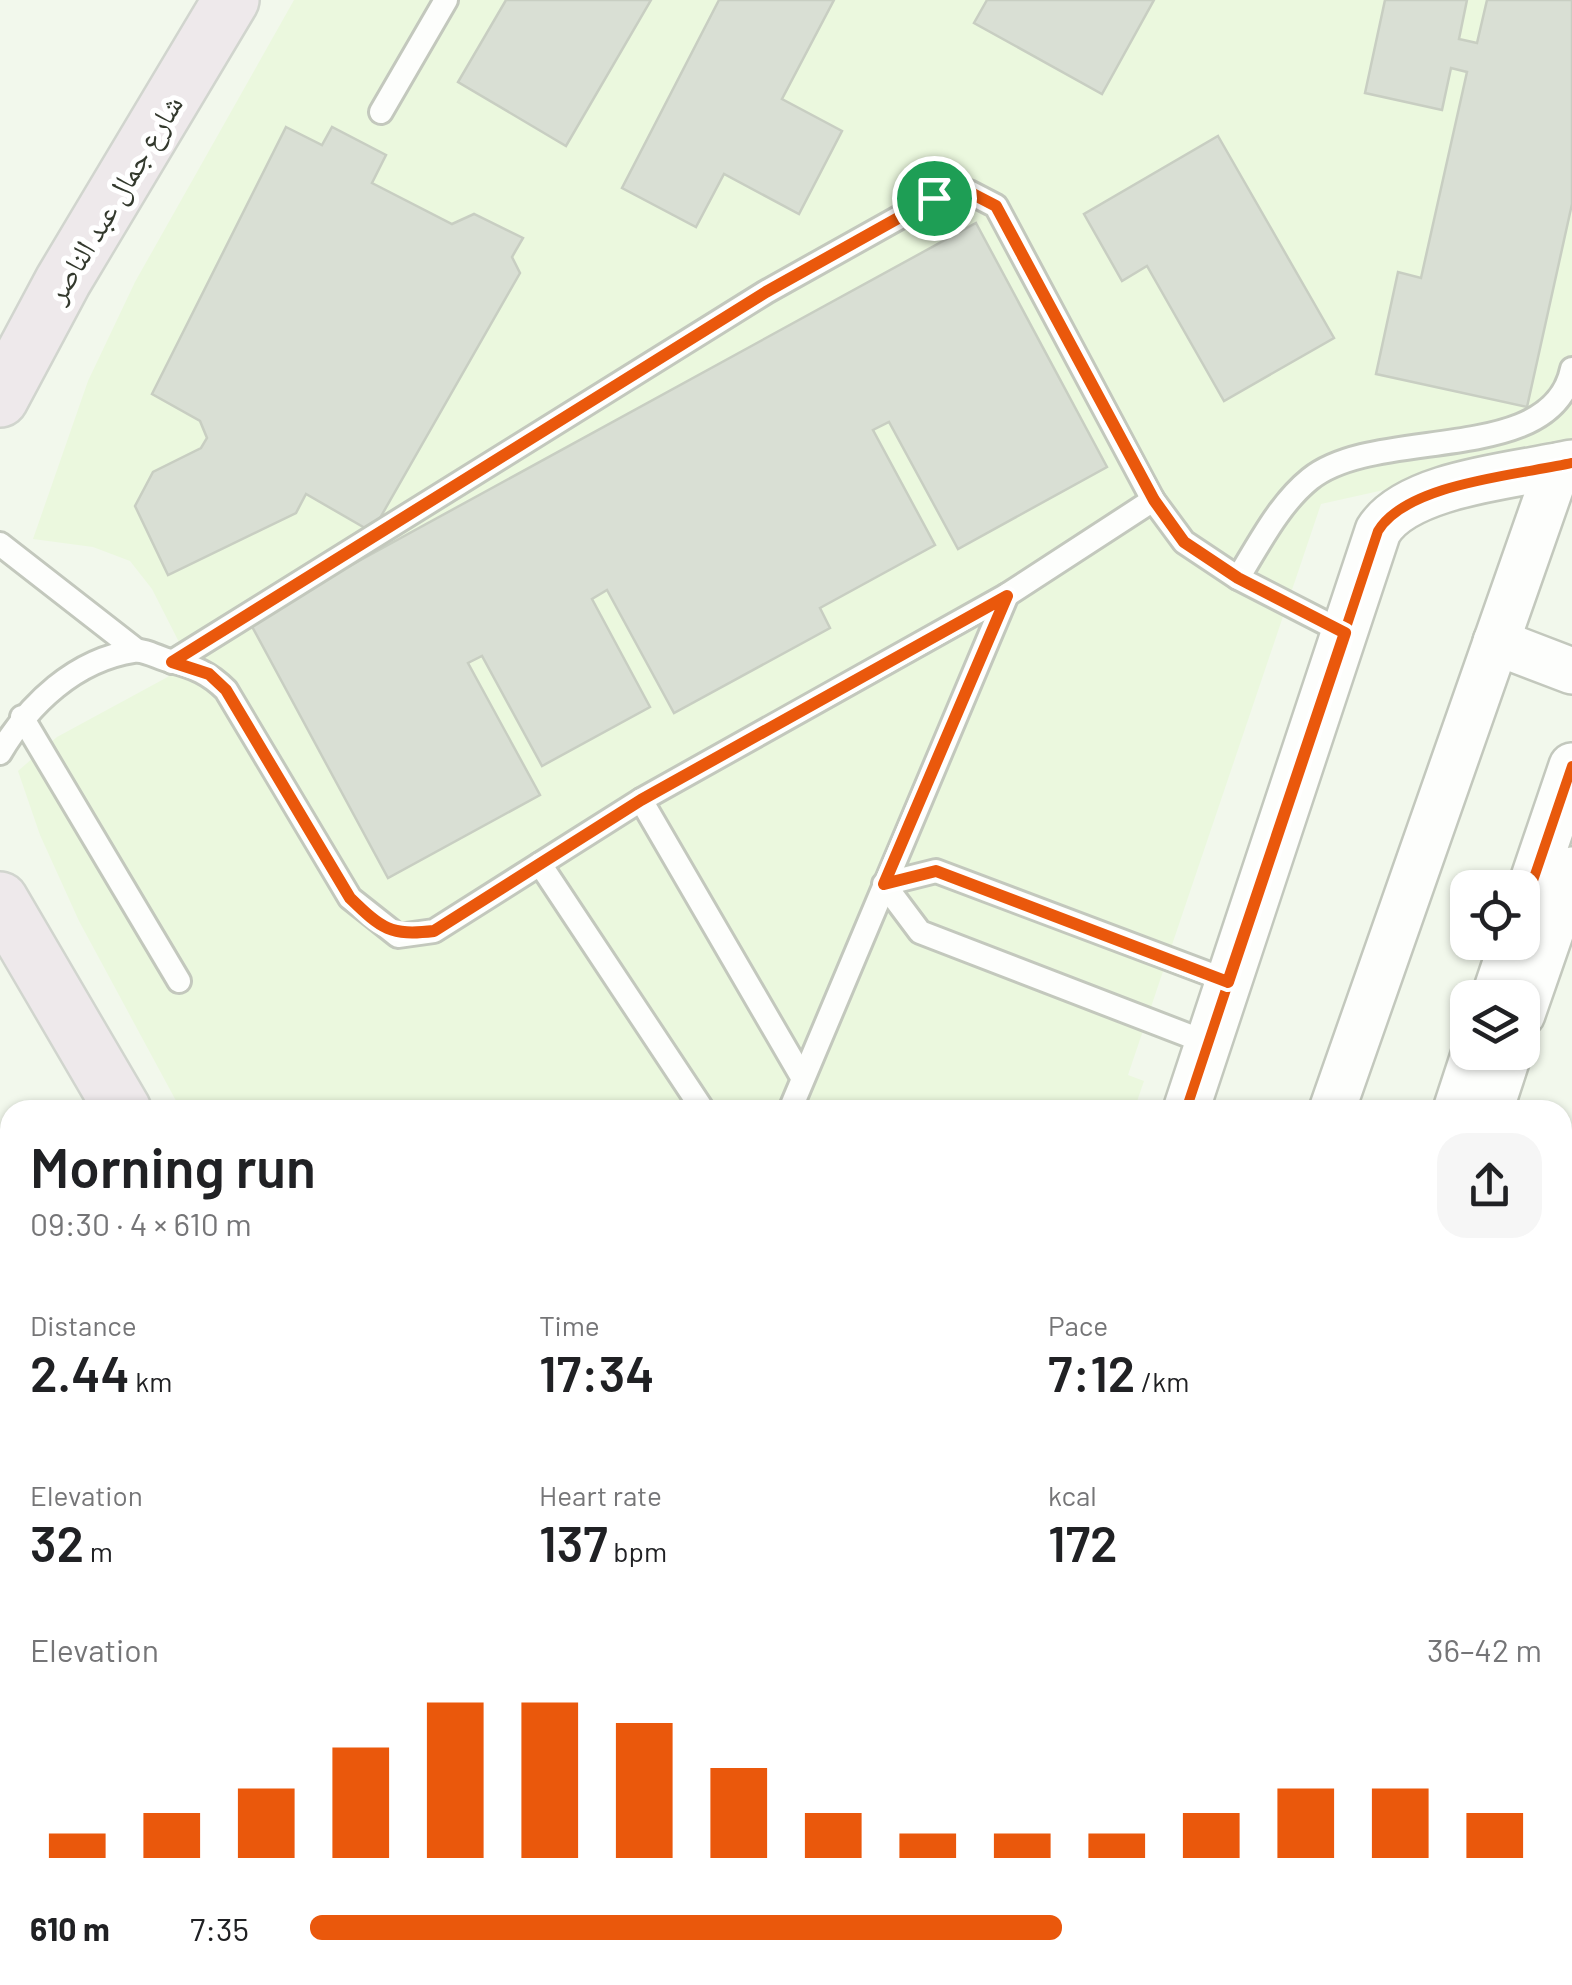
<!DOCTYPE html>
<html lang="en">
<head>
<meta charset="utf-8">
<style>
	:root { --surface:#fff; --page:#f6f6f6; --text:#202124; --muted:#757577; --accent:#ea580c }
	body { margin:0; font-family:Barlow,"Noto Naskh Arabic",sans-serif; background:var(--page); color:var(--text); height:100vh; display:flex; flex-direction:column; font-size:38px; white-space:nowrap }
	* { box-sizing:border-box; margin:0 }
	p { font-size:32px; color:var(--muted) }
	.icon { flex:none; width:55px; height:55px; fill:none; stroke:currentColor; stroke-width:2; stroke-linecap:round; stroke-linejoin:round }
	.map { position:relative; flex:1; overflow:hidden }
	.details { position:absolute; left:0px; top:1100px; width:1572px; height:885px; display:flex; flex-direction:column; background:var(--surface); border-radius:30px 30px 0 0; box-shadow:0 2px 8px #0004 }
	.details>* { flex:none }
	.tools { position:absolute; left:1450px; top:870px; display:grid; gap:20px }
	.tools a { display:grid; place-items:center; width:90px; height:90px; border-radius:20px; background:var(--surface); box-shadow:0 2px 8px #0004; font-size:50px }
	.pin { position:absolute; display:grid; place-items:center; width:85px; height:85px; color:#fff; margin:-42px; border:5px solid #fff; border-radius:50%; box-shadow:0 2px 10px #0007 }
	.round { display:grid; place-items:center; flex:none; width:105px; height:105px; border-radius:30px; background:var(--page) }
	.summary { display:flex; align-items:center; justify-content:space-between; height:170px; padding:0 30px }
	h1 { font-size:55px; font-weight:600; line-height:75px }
	.stats { display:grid; grid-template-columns:repeat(3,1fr); gap:15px; height:170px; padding:10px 30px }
	.stats div { display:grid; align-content:center }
	.stats b { font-size:50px; font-weight:600 }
	.stats small { font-size:28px; font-weight:400 }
	.stats p { font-size:28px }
	.chart { height:280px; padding:20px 30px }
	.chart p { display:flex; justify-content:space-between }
	.chart svg { width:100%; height:180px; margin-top:10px; stroke:var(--accent); stroke-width:6 }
	ul { padding:0 30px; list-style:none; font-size:32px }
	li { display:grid; grid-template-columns:160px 120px 1fr; align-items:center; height:75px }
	li i { height:25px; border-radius:12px; background:var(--accent) }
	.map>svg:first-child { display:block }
	.built { fill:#ebf8de }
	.green { fill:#e6f5d9 }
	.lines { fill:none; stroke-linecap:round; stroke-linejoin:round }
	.canal { stroke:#b7cba4; stroke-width:42 }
	.building { fill:#d9dfd4; stroke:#c8cec2; stroke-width:2.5 }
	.service-casing { stroke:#c3c8bd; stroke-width:28 }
	.minor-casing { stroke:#c3c8bd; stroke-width:50 }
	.trunk-casing { stroke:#d1d5ce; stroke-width:60 }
	.path { stroke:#e1e3df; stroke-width:6; stroke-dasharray:5 8; stroke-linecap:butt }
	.service { stroke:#fdfefc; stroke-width:22 }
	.minor { stroke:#fdfefc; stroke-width:45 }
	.trunk { stroke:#eee9eb; stroke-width:55 }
	.cycleway-casing { stroke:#fff; stroke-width:16 }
	.cycleway { stroke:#e8590c; stroke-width:10 }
	.route-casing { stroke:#fff; stroke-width:20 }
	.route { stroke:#ea580c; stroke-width:12 }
	.labels { text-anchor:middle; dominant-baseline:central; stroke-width:10; stroke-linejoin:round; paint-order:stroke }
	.street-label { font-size:30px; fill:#33392d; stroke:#fff }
</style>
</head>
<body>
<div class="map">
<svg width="1572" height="1985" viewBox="0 0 1572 1985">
	<rect width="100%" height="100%" fill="#f2f8ec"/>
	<polygon class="built" points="294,0 1572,0 1572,448 1321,504 1128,1075 1144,1081 1134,1110 181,1110 79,921 40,835 18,771 57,737 175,673 182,648 152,589 130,561 93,547 33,539 88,381 135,282"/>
	<polygon class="green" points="1572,1349 1572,1985 735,1985 730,1975 1562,1975 1562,1355"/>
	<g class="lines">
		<g class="canal">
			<polyline points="0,1576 10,1590"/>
			<polyline points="296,1975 303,1985"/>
		</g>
	</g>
	<g class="building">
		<polygon points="506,0 651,0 566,146 458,82"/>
		<polygon points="719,0 834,0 782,99 842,131 799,214 724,174 696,227 622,188"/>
		<polygon points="987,0 1154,0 1102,94 974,23"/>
		<polygon points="1385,0 1467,0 1459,39 1477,43 1487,0 1572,0 1572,204 1527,407 1376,374 1398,272 1421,278 1467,72 1451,68 1442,110 1365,93"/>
		<polygon points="286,127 322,145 332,127 386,155 372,183 452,224 474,214 523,238 512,257 520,273 372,532 306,494 296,513 168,575 135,506 153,472 201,448 207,438 200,421 152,394"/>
		<polygon points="1218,136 1334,338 1224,401 1147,266 1122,281 1084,214"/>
		<polygon points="976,223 1107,467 958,549 889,422 873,430 935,545 820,608 830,628 674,713 607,590 592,599 650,707 542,766 482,656 468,663 540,795 388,878 249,621"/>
		<rect x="1562" y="1461" width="10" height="67"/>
	</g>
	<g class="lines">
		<g class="service-casing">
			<g id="service">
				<polyline points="381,112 446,0"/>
				<polyline points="0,544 136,650"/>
				<path d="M1238 578C1259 544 1279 504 1310 479 1377 425 1552 467 1572 369"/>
				<polyline points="172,662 766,292 934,198 969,192 996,206 1153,500 1184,542 1238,578 1345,633"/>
				<polyline points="22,717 179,981"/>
				<path d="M0 753C29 704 75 660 134 651 145 649 160 659 171 661 194 667 209 673 226 690L350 898 398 936 434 931 641 800 1007 595 1153 500"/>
				<polyline points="641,800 802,1077"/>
				<polyline points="540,864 703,1110"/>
				<polyline points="1208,1043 920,932 884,884 936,871 1228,981"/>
				<polyline points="790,1110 1007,595"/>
			</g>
		</g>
		<g class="minor-casing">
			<g id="minor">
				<polyline points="1496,642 1572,671"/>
				<polyline points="1522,913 1572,766"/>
				<polyline points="1494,998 1513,942"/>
				<polyline points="1522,1014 1572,870"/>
				<path d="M1186 1110 1378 531C1407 483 1519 475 1572 463"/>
				<polyline points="1332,1110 1558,466"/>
				<polyline points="1456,1110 1475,1052"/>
				<polyline points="1490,1110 1509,1052"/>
				<polyline points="1562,1225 1572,1219"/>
				<polyline points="1562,1291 1572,1286"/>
			</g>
		</g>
		<g class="trunk-casing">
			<g id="trunk">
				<polyline points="0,399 63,281 231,0"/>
				<polyline points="0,900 123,1110"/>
				<polyline points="0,1852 10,1870"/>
				<polyline points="68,1975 72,1985"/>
				<polyline points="645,1975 651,1985"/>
			</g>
		</g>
		<polyline class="path" points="294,1985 312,1975"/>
		<use href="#service" class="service"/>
		<use href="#minor" class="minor"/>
		<use href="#trunk" class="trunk"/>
		<g class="cycleway-casing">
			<g id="cycleway">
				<polyline points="1522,913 1572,766"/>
				<path d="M1186 1110 1378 531C1407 483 1519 475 1572 463"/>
			</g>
		</g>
		<use href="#cycleway" class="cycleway"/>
	</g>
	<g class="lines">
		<g class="route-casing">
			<path id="route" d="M969 192 996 206 1154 500 1184 542 1238 578 1345 633 1228 982 936 871 884 884 1007 596 641 800 434 931C390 936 382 929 350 898L226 690 209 674 172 662 766 292 934 198Z"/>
		</g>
		<use href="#route" class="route"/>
	</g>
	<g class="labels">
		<g class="street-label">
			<text transform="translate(113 198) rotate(-59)">شارع جمال عبد الناصر</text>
		</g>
	</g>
</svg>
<div class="tools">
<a><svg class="icon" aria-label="locate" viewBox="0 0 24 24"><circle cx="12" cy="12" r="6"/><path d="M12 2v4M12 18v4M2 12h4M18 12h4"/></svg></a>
<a><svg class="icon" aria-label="layers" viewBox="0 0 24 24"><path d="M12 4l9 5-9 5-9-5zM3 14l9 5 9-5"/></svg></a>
</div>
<div class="pin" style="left:934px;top:198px;background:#1e9e55"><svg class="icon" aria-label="arrive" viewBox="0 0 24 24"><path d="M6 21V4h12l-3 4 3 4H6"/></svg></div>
<section class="details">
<div class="summary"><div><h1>Morning run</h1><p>09:30 · 4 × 610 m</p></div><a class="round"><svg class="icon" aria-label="share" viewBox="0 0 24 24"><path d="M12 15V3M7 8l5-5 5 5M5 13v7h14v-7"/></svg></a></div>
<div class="stats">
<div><p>Distance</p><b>2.44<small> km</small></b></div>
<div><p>Time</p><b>17:34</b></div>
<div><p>Pace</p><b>7:12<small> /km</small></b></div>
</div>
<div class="stats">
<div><p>Elevation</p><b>32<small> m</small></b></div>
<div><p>Heart rate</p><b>137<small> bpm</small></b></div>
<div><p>kcal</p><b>172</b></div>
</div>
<div class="chart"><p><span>Elevation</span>36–42 m</p>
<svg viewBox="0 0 160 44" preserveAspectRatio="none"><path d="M5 44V38M15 44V33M25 44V27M35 44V17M45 44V6M55 44V6M65 44V11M75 44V22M85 44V33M95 44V38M105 44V38M115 44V38M125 44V33M135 44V27M145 44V27M155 44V33"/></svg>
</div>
<ul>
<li><b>610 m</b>7:35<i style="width:61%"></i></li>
</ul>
</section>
</div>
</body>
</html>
